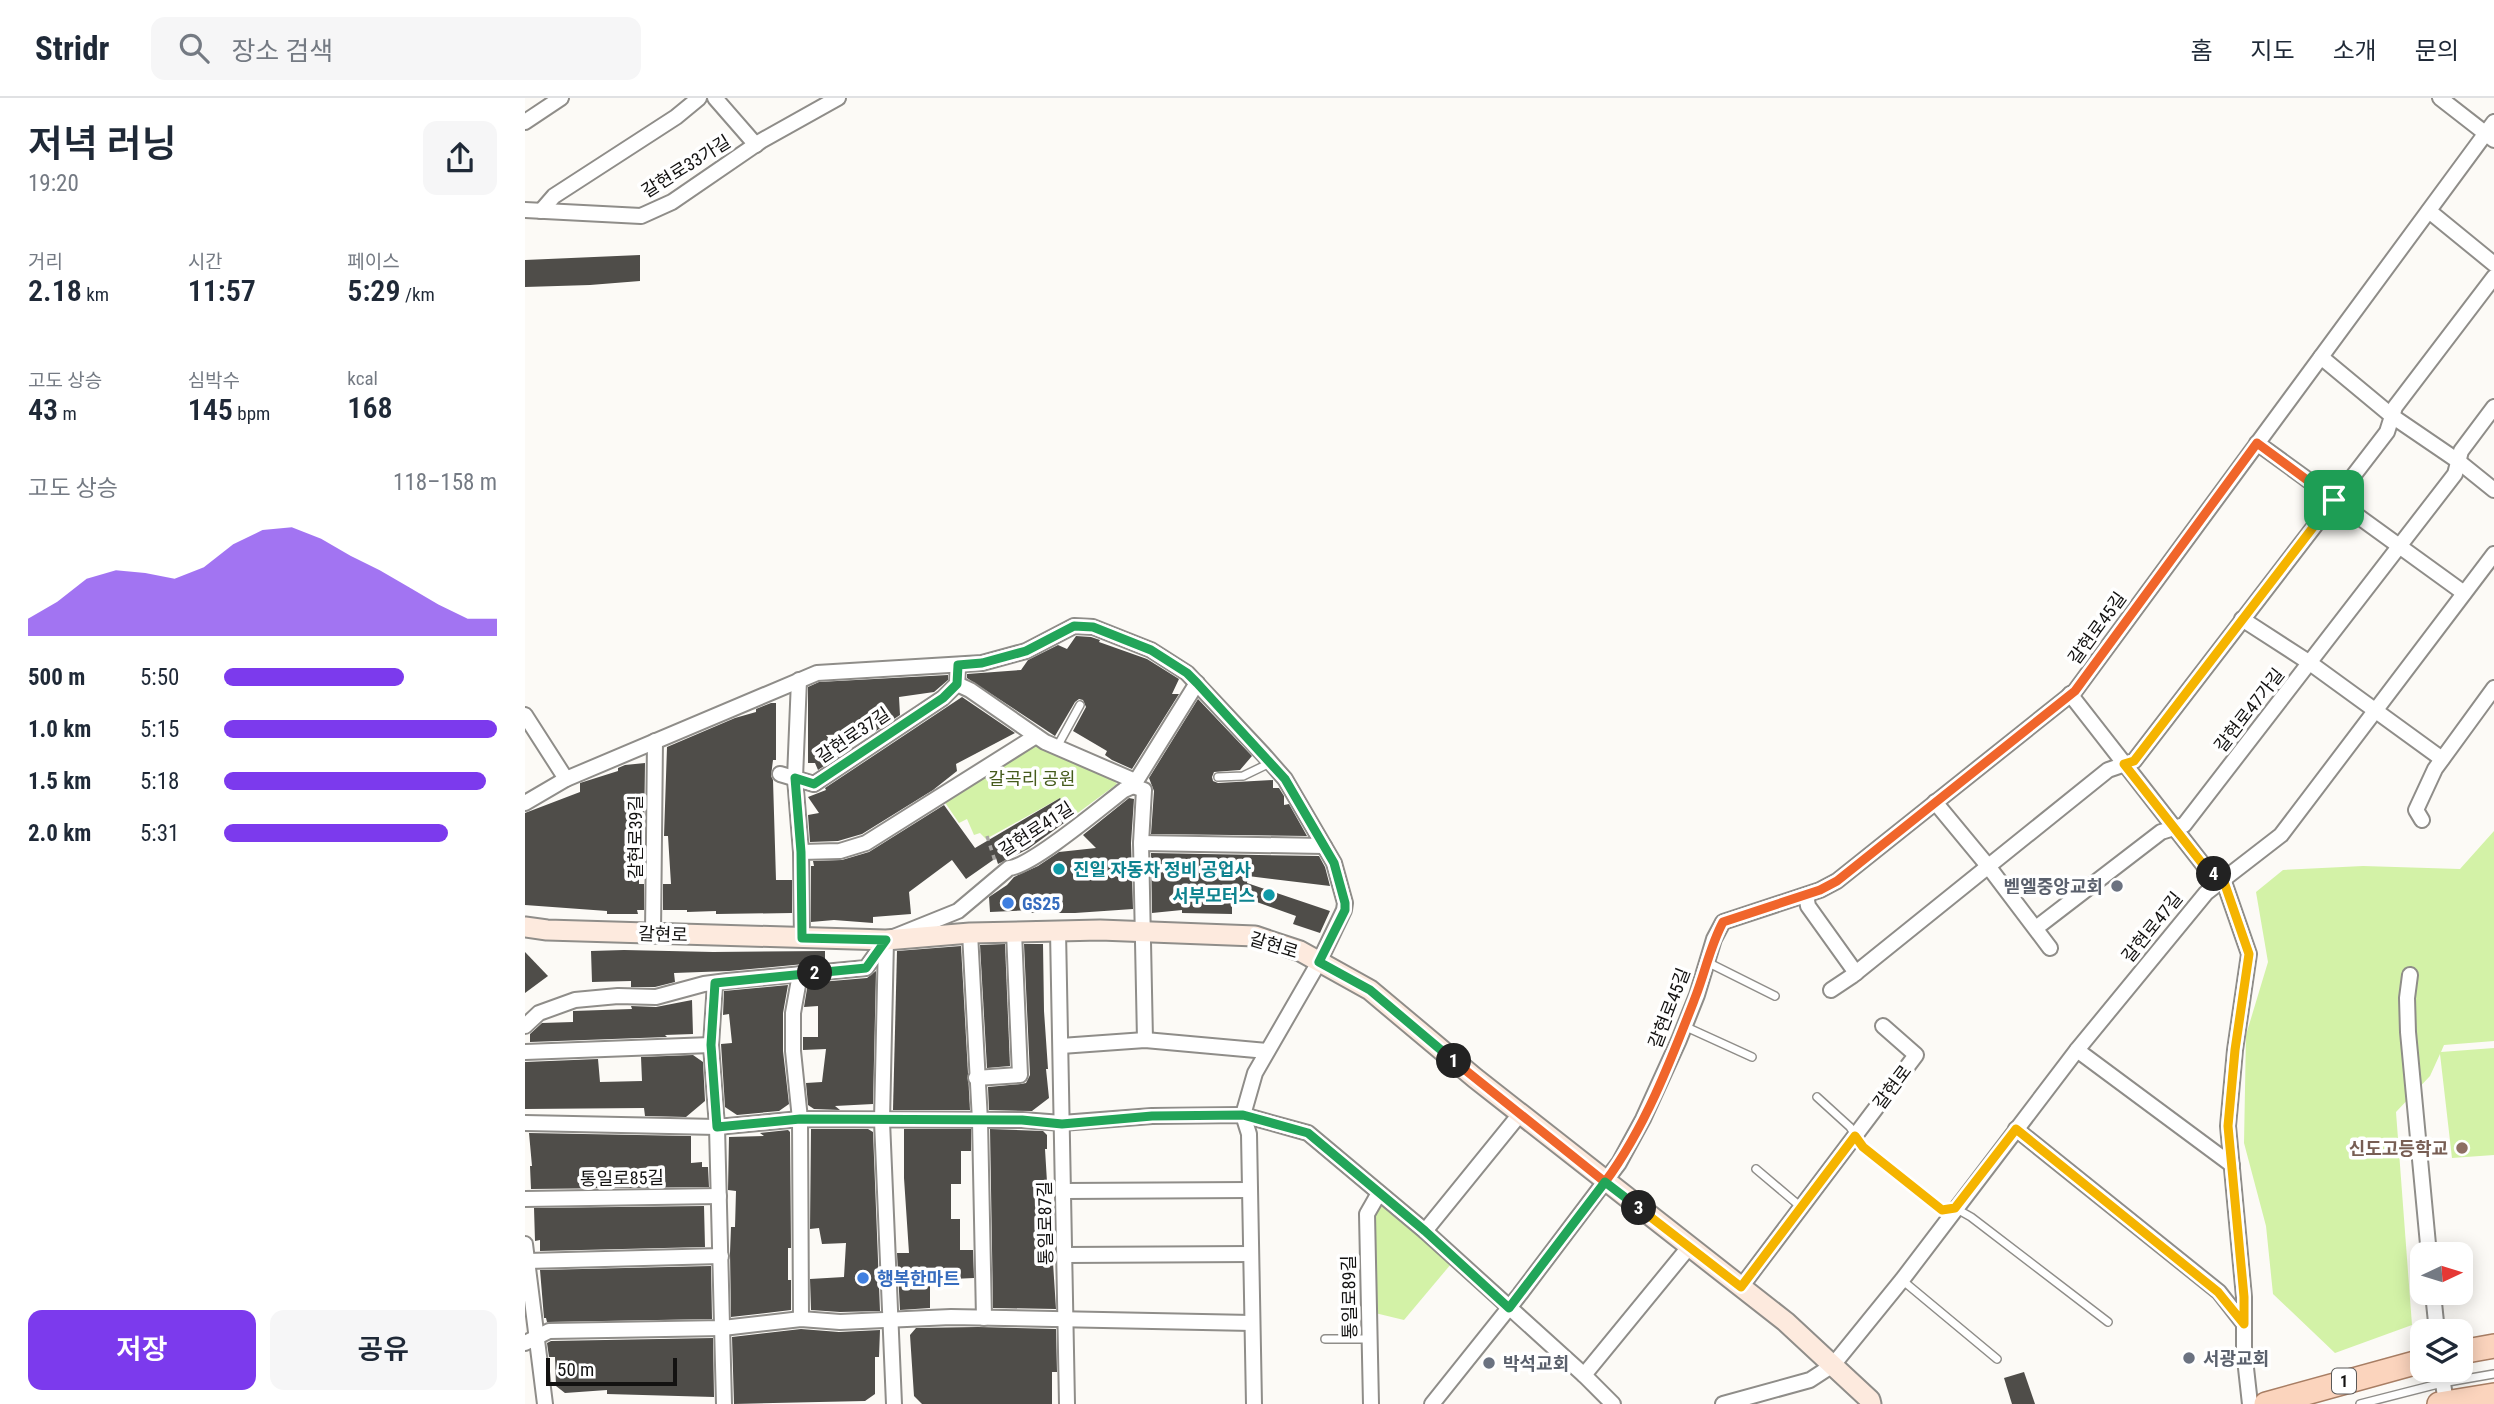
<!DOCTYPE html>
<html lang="ko">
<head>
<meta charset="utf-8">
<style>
	:root { --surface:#fff; --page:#f6f6f7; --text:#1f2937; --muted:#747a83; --line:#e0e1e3; --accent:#7c3aed }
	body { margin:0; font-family:"Roboto Condensed","Noto Sans KR",sans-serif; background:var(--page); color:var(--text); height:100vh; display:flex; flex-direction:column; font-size:26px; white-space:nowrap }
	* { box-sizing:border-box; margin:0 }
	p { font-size:23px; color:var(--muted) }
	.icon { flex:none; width:38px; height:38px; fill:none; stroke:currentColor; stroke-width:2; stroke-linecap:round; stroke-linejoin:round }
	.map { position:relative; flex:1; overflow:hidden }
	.panel { display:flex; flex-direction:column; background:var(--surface); width:525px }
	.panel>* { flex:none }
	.needle { width:46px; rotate:86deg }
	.fabs { position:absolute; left:1885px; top:1144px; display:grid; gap:14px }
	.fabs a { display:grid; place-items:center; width:63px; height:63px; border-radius:14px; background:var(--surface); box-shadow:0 4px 18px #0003; font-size:35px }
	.scale { position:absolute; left:21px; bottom:18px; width:131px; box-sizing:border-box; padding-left:7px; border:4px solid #131211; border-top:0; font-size:19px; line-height:24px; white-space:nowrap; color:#131211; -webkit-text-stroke:5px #fff; paint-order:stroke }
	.pin { position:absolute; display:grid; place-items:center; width:60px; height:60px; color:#fff; margin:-30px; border-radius:14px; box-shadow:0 4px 10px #0006 }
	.km { position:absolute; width:35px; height:35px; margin:-18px; border-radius:50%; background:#222; color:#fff; font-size:19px; line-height:35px; text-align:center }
	.round { display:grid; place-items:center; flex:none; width:74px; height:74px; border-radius:14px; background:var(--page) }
	.overview { display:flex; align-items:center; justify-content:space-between; height:119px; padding:0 28px }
	h1 { font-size:38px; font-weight:600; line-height:52px }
	.stats { display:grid; grid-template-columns:repeat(3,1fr); gap:10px; height:119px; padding:7px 28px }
	.stats div { display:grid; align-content:center }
	.stats b { font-size:30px; font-weight:600 }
	.stats small { font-size:19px; font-weight:400 }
	.stats p { font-size:19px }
	.chart { height:196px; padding:14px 28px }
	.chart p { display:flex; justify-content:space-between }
	.chart svg { width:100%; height:126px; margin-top:7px; fill:var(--accent); opacity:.7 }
	.action { display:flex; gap:14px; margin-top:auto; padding:14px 28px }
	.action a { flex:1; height:80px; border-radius:14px; background:var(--accent); color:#fff; font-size:28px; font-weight:600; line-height:80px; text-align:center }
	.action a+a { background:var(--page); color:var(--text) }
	ul { padding:0 28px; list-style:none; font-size:23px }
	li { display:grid; grid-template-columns:112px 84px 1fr; align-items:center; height:52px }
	li i { height:18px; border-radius:9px; background:var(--accent) }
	header { display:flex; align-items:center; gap:42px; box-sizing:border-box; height:98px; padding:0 35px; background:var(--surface); border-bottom:2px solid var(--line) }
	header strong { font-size:33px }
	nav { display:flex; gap:38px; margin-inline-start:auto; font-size:24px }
	.search { width:490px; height:63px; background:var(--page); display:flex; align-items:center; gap:18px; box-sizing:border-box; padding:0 24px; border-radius:14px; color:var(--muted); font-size:26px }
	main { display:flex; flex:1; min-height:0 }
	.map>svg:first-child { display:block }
	.green { fill:#d3f2a7 }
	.building { fill:#4f4d49 }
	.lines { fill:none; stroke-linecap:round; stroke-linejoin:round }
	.lane-casing { stroke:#8f8d89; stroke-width:10 }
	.street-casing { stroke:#8f8d89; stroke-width:18 }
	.secondary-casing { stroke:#8f8d89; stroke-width:23 }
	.primary-casing { stroke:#a87e64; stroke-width:26 }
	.path { stroke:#a8a6a3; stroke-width:3.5; stroke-dasharray:5 5; stroke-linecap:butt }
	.lane { stroke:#fff; stroke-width:7 }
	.street { stroke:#fff; stroke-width:14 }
	.secondary { stroke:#fdeade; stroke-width:19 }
	.primary { stroke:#fbd4bd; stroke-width:23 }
	.split-1-casing { stroke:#fff; stroke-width:14 }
	.split-2-casing { stroke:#fff; stroke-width:14 }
	.split-3-casing { stroke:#fff; stroke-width:14 }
	.split-4-casing { stroke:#fff; stroke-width:14 }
	.split-5-casing { stroke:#fff; stroke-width:14 }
	.split-1 { stroke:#f0652b; stroke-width:9 }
	.split-2 { stroke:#22a559; stroke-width:9 }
	.split-3 { stroke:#22a559; stroke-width:9 }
	.split-4 { stroke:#f5b400; stroke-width:9 }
	.split-5 { stroke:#f5b400; stroke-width:9 }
	.culture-dot { fill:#0f9aa8; stroke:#fff; stroke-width:2.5 }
	.worship-dot { fill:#6b7280; stroke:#fff; stroke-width:2.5 }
	.shop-dot { fill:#3f7fe0; stroke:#fff; stroke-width:2.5 }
	.education-dot { fill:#8d6e63; stroke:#fff; stroke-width:2.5 }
	.labels { text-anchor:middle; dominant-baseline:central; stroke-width:7; stroke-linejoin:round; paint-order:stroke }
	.shield { fill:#fff; stroke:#5a5958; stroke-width:2 }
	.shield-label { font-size:16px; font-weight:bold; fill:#131211 }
	.street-label { font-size:18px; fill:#131211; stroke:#fff }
	.park-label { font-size:18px; fill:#455b1c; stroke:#fff }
	.culture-label { font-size:18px; font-weight:bold; fill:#0d838f; stroke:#fff; text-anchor:start }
	.worship-label { font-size:18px; font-weight:bold; fill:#5b616d; stroke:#fff; text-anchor:start }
	.shop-label { font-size:18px; font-weight:bold; fill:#366cbe; stroke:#fff; text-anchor:start }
	.education-label { font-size:18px; font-weight:bold; fill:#785e54; stroke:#fff; text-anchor:end }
</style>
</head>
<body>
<header>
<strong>Stridr</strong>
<div class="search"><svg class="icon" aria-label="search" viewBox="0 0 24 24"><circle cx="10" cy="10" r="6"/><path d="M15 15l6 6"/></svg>장소 검색</div>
<nav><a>홈</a><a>지도</a><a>소개</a><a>문의</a></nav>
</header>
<main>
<section class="panel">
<div class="overview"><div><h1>저녁 러닝</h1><p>19:20</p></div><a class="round"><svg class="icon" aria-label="share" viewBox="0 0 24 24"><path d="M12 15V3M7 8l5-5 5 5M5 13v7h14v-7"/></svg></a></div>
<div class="stats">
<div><p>거리</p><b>2.18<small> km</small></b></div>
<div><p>시간</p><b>11:57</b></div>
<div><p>페이스</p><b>5:29<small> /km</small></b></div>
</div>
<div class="stats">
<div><p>고도 상승</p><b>43<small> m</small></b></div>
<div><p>심박수</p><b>145<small> bpm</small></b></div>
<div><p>kcal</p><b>168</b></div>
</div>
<div class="chart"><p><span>고도 상승</span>118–158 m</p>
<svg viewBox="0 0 160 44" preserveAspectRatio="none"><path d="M0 44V38L10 32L20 24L30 21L40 22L50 24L60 20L70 12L80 7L90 6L100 10L110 16L120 21L130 27L140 33L150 38L160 38V44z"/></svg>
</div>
<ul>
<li><b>500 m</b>5:50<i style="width:66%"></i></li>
<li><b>1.0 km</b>5:15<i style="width:100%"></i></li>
<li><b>1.5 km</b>5:18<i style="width:96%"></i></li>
<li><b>2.0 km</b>5:31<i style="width:82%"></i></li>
</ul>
<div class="action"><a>저장</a><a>공유</a></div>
</section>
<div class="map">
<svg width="1969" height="1306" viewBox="0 0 1969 1306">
	<rect width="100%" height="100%" fill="#fcfaf6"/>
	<g class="green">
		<polygon points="511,638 579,669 592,686 550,717 535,700 461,741 455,735 449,737 442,721 434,725 419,703"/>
		<polygon points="1969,733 1969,943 1919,947 1916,954 1969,950 1969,1057 1927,1060 1915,956 1905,978 1871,1014 1887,1227 1810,1255 1748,1196 1741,1128 1719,1045 1721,937 1743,864 1731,794 1758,772 1838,768 1935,771"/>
		<polygon points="857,1105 926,1166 879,1222 850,1215 848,1119"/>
	</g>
	<g class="building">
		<polygon points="115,157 115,183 65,187 0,189 0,162"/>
		<polygon points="551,538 566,539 575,542 574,544 622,561 654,581 647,596 654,596 607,671 587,662 580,657 582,653 548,633 561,609 558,602 554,601 550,604 530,638 442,580 442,576 496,572 503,562 533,547 542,551"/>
		<polygon points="423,577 423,582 409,594 374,599 375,617 348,635 301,637 317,656 293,672 290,665 283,665 283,589 294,584"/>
		<polygon points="437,599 490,635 431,666 432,673 408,692 337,736 313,743 285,744 283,717 294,715 283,699 301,692 300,690"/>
		<polygon points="673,601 727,658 715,672 689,674 687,679 688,683 693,685 748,682 748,690 754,690 759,698 759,707 764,706 782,738 626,736 629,693 624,680"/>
		<polygon points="246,605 251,605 251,662 248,662 246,678 248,682 251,782 267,782 267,815 191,816 191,813 162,814 162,812 138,812 138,786 146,786 143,738 139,738 142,649 210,620 231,614 231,611"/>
		<polygon points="120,665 119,737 114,737 114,786 119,786 119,812 112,812 113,816 82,816 82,813 0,807 0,715 55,694 55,685 93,673 93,670 100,667"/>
		<polygon points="535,700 550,717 503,751 473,766 471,760 441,781 427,762 384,794 386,816 348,819 348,825 309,822 286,824 286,768 289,768 288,763 317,762 344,754 419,707 450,750"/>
		<polygon points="604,700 609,701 606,745 608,811 550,815 506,815 506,812 465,814 464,799 482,787 489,779 513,768 534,754 571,750 558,737"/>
		<polygon points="626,755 794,758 800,769 805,788 723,778 722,785 805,813 795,835 768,826 771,818 707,795 707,816 657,815 657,812 627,815"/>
		<polygon points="480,846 485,968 462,970 455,847"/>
		<polygon points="499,846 518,846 519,913 523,971 521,971 524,1000 507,1013 464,1012 463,989 496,986 501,985 505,977"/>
		<polygon points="436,848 445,1012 368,1012 372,853"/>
		<polygon points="99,852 188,854 300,853 300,864 204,873 149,875 150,884 130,889 106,889 106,883 67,884 66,853"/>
		<polygon points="0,854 23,878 0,895"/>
		<polygon points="351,873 348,1006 310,1008 315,1012 289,1011 283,1007 281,985 297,984 301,951 278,952 278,939 293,939 293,908 279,909 283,885 342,880"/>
		<polygon points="263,887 258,915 258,953 264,1006 254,1013 212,1017 200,1009 196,946 207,945 204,916 198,917 199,893"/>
		<polygon points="167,902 168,936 140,937 142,939 5,944 5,936 17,925 48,924 48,913 107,911 106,908 131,909"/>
		<polygon points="168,957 178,964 180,1003 161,1019 120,1018 119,1010 0,1011 0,964 73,961 75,984 117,983 116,959"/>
		<polygon points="286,1031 343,1031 348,1034 355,1213 315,1214 286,1212 285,1181 319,1179 321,1145 297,1146 294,1130 285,1131"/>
		<polygon points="379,1031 446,1031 446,1053 436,1053 436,1086 426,1086 426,1121 435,1121 435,1152 448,1152 449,1180 405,1182 405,1210 375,1212 372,1155 384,1155 379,1080"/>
		<polygon points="465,1031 518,1033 522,1037 522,1051 520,1051 522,1084 515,1084 516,1118 525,1118 531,1211 468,1210"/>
		<polygon points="263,1032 265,1034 266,1150 263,1150 263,1182 266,1182 266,1212 206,1219 205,1155 206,1129 210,1129 211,1093 203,1092 204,1039 239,1038 235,1035"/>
		<polygon points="4,1035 166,1038 166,1065 177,1064 177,1069 183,1069 184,1089 6,1091 5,1068 7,1068"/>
		<polygon points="179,1108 180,1149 15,1153 15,1142 10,1143 9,1110"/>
		<polygon points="186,1168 187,1221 22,1224 21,1220 19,1220 15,1172"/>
		<polygon points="453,1229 531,1231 532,1274 527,1274 527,1306 397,1306 389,1298 385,1237 391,1230"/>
		<polygon points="276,1231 314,1234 355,1232 354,1259 350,1259 350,1296 340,1303 209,1306 207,1239"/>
		<polygon points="188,1240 189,1299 82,1296 82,1292 40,1295 31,1288 30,1259 24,1259 22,1245 26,1243"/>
		<polygon points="1499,1274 1510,1306 1487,1306 1479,1280"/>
	</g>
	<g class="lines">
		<g class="lane-casing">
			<g id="lane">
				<polyline points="532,649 555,607"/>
				<polyline points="693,679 718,678 745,665"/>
				<polyline points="1182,864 1250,898"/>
				<polyline points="1159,928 1227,959"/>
				<polyline points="1292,999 1325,1029 1338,1049 1417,1112 1430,1110 1446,1119 1583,1224"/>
				<polyline points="1231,1071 1276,1109"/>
				<polyline points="1377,1182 1472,1261"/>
				<polyline points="800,1241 844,1241"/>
				<polyline points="1835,1306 1917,1285 1969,1276"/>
			</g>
		</g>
		<g class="street-casing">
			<g id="street">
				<polyline points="190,0 231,47"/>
				<polyline points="1915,0 1969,42"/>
				<polyline points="0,24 36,0"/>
				<polyline points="0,112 116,118 147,104 236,43 313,0"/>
				<polyline points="16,113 29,98 151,19 174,0"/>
				<polyline points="1904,113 1969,166"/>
				<polyline points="1796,259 1867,318 1933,363 1969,392"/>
				<polyline points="1732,345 1939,495"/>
				<polyline points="1717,521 1785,565 1917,661"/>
				<polyline points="274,582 270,680 276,754 277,840"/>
				<polyline points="432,586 445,592 520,644 610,683"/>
				<polyline points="1545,596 1680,769 1698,781 1724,856 1710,952 1703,1028 1719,1199 1719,1252 1725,1306"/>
				<polyline points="0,617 41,681"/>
				<polyline points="255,676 289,686 418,600 432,586 433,567"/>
				<polyline points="608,688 619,692 616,745 620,942"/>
				<polyline points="1410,704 1463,768 1525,850"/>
				<polyline points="0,705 41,681 292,575 457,565 501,553 549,528 568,529 626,552 662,575 738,656 760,681 809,765 820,805 819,812 794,864 730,975 718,1017 724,1036 729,1306"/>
				<polyline points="1897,722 1891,712 1910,671 1969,590"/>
				<polyline points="616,745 799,748"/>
				<polyline points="276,754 315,753 341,745 511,638"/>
				<polyline points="1281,797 1283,808 1331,875"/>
				<polyline points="1511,830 1636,734 1659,727 1930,376 1936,353 1969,309"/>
				<polyline points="533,833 542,1306"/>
				<polyline points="128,835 130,643"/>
				<polyline points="445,835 455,1023 459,1220"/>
				<polyline points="361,842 357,1023 369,1306"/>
				<polyline points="275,876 268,915 268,953 275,1021 276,1221"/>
				<polyline points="1885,877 1882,900 1883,934 1904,1157"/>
				<polyline points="190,885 186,947 192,1029 199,1306"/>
				<polyline points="1306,892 1327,878 1583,672 1609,663 1862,334 1870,309 1969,179"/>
				<path d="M0 928 14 915 50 902 93 898 131 899 179 886 202 883 341 870 361 842 433 813 484 770C506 769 578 708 599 692L608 688 672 585"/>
				<polyline points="536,948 620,942 742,953"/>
				<polyline points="1552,952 1707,1067"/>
				<polyline points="0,954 186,947"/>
				<polyline points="451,980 495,977 489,834"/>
				<polyline points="0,1025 192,1029 275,1021 497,1022 537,1025 627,1018 718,1017 783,1035 900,1133 1059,1277 1088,1306"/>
				<polyline points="1491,1031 1694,1194 1719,1226"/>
				<polyline points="539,1093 725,1092"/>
				<polyline points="0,1101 194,1098"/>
				<polyline points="900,1133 995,1016"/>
				<polyline points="0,1146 20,1306"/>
				<polyline points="540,1157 726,1156"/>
				<polyline points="2,1163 196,1158"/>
				<polyline points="1216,1189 1391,957 1358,928"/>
				<polyline points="1908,1195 1912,1234"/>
				<polyline points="0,1245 24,1233 198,1230 276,1221 315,1224 426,1219 727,1225"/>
				<polyline points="1916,1272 1921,1305"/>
				<polyline points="1059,1277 1164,1149"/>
				<polyline points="846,1306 842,1116 854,1095"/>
				<polyline points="907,1306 995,1196 1094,1065 1118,1021 1154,942 1172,897 1189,841 1198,824 1295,792 1312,783 1550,593 1969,24"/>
				<polyline points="1198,1306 1285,1282 1308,1267 1377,1182 1552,952 1681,795 1756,737 1969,456"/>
			</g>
		</g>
		<g class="secondary-casing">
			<polyline id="secondary" points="0,829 22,832 361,842 445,835 575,832 730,838 775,853 845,892 950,980 1261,1224 1345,1302 1346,1306"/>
		</g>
		<g class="primary-casing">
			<g id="primary">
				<polyline points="1936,1254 1969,1248"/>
				<polyline points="1741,1306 1897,1263"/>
				<polyline points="1914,1306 1969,1297"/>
			</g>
		</g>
		<polyline class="path" points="462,738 470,763"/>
		<use href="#lane" class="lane"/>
		<use href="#street" class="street"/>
		<use href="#secondary" class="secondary"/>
		<use href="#primary" class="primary"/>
	</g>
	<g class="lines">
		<g class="split-1-casing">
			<path id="split-1" d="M929 963 1080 1084C1120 1030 1146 962 1170 900 1180 875 1185 848 1198 824L1295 792 1312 783 1550 593 1732 345 1809 402"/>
		</g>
		<g class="split-2-casing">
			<polyline id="split-2" points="290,875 341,870 361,842 277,840 276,754 270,680 289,686 418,600 432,586 433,567 457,565 501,553 549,528 568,529 626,552 662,575 672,585 760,681 809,765 820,805 820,812 794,864 845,892 929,963"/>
		</g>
		<g class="split-3-casing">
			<polyline id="split-3" points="290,875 190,885 186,947 192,1029 275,1021 497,1022 537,1026 627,1018 718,1017 783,1035 900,1133 984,1210 1080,1084 1114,1110"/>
		</g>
		<g class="split-4-casing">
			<polyline id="split-4" points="1114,1110 1216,1189 1330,1038 1338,1049 1417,1112 1430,1110 1491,1031 1693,1194 1719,1226 1719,1199 1703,1028 1710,952 1724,856 1698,781 1689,776"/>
		</g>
		<g class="split-5-casing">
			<polyline id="split-5" points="1689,776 1680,769 1599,666 1609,663 1809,402"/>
		</g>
		<use href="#split-1" class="split-1"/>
		<use href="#split-2" class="split-2"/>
		<use href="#split-3" class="split-3"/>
		<use href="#split-4" class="split-4"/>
		<use href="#split-5" class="split-5"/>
	</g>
	<g class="culture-dot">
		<circle cx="534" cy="771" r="7"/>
		<circle cx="744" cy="797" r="7"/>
	</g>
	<g class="worship-dot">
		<circle cx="1592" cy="788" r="7"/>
		<circle cx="1664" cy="1260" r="7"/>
		<circle cx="964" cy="1265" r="7"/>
	</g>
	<g class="shop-dot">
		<circle cx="483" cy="805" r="7"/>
		<circle cx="338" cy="1180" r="7"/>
	</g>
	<circle class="education-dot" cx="1937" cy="1050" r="7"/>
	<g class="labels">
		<rect class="shield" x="1807" y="1270.5" width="24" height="25" rx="5"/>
		<g class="shield-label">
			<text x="1819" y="1283">1</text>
		</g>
		<g class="street-label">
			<text transform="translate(161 68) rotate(-32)">갈현로33가길</text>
			<text transform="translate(1572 530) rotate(-54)">갈현로45길</text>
			<text transform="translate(1724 612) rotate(-52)">갈현로47가길</text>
			<text transform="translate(328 637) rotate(-34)">갈현로37길</text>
			<text transform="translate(511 731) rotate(-33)">갈현로41길</text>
			<text transform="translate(110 739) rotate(-90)">갈현로39길</text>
			<text transform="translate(1627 829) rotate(-51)">갈현로47길</text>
			<text transform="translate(138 836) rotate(2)">갈현로</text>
			<text transform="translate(749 847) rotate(17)">갈현로</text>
			<text transform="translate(1144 910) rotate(-69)">갈현로45길</text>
			<text transform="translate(1367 989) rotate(-53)">갈현로</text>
			<text transform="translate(97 1080) rotate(-1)">통일로85길</text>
			<text transform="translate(520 1125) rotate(-91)">통일로87길</text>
			<text transform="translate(824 1199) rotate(-91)">통일로89길</text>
		</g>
		<g class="park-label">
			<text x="507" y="680">갈곡리 공원</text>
		</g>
		<g class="culture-label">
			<text x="548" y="771">진일 자동차 정비 공업사</text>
			<text x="730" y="797" text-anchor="end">서부모터스</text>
		</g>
		<g class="worship-label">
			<text x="1578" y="788" text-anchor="end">벧엘중앙교회</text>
			<text x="1678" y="1260">서광교회</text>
			<text x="978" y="1265">박석교회</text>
		</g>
		<g class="shop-label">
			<text x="497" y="805">GS25</text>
			<text x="352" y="1180">행복한마트</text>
		</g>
		<g class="education-label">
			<text x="1923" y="1050">신도고등학교</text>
		</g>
	</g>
</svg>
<div class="fabs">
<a><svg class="needle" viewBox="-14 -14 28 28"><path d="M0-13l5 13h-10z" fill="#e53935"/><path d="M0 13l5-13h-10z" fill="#747a83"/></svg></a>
<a><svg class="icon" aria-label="layers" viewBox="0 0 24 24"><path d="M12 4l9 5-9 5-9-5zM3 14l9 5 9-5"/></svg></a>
</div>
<div class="scale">50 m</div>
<div class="pin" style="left:1809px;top:402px;background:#1e9e55"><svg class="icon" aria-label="arrive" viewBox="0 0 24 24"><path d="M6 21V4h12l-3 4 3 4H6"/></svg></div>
<b class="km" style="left:929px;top:963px">1</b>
<b class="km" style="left:290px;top:875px">2</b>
<b class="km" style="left:1114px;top:1110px">3</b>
<b class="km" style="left:1689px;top:776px">4</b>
</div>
</main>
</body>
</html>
